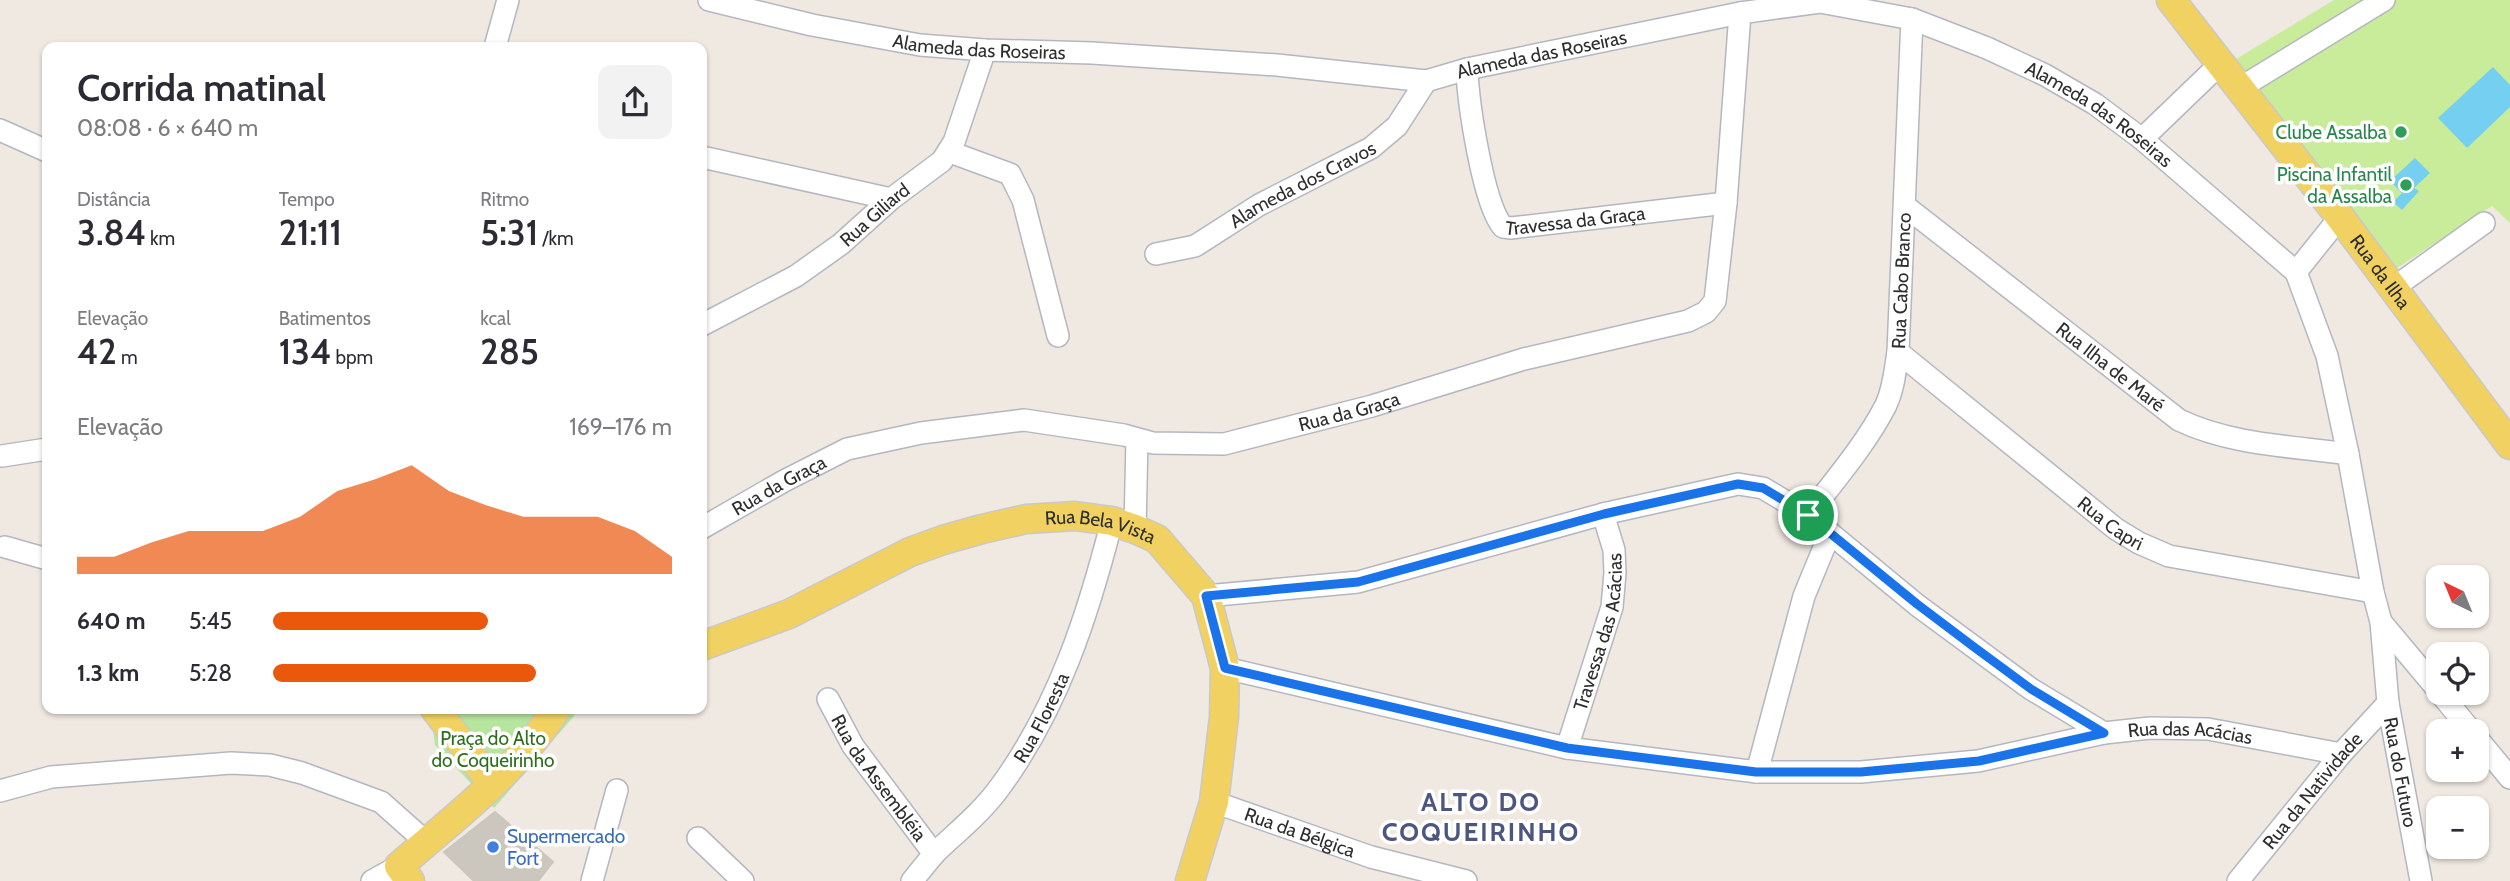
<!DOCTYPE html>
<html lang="pt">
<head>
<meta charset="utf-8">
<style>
	:root { --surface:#fff; --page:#f2f2f3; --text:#2b2b33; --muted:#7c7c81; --accent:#ea580c }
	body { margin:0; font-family:Cabin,sans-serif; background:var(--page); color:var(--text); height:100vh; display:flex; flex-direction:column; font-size:26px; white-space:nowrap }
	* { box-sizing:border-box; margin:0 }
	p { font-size:23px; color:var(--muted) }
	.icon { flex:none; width:38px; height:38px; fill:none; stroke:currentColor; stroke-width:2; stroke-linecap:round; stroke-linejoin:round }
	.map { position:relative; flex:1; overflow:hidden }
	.details { position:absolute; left:42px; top:42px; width:665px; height:672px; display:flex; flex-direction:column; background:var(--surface); border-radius:14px; box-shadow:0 2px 5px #0004 }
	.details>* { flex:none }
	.needle { width:46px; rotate:317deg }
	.buttons { position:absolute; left:2426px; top:565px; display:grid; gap:14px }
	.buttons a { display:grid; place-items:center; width:63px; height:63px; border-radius:14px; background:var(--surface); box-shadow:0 2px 5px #0004; font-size:35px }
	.pin { position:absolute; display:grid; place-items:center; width:60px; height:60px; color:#fff; margin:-30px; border:4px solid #fff; border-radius:50%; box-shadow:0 2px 7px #0007 }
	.round { display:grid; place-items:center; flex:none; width:74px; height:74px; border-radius:14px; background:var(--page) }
	.overview { display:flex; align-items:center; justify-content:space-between; height:119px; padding:0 35px }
	h1 { font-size:38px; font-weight:600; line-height:52px }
	.metrics { display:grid; grid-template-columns:repeat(3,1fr); gap:10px; height:119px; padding:7px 35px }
	.metrics div { display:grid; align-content:center }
	.metrics b { font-size:35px; font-weight:600 }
	.metrics small { font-size:19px; font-weight:400 }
	.metrics p { font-size:19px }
	.chart { height:196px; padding:14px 35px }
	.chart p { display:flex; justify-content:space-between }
	.chart svg { width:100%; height:126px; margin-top:7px; fill:var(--accent); opacity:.7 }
	ul { padding:0 35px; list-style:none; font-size:23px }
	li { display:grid; grid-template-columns:112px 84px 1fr; align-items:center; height:52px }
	li i { height:18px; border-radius:9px; background:var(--accent) }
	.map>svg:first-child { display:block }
	.green { fill:#b6e59e }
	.pitch { fill:#c9ec9a }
	.water { fill:#75cff0 }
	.building { fill:#cbc7bf; stroke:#cbc5ba; stroke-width:2 }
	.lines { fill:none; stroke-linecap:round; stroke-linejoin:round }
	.minor-casing { stroke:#b4b7c1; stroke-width:24 }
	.major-casing { stroke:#c9c9c9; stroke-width:31 }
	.minor { stroke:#fff; stroke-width:21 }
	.major { stroke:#f2d163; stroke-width:28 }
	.route-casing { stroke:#fff; stroke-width:14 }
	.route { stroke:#1a73e8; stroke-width:9 }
	.leisure-dot { fill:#2e9e5b; stroke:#fff; stroke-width:2.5 }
	.shop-dot { fill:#3f7fe0; stroke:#fff; stroke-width:2.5 }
	.labels { text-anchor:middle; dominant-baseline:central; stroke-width:7; stroke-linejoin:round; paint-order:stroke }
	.street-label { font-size:19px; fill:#2e2e2e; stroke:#fff }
	.leisure-label { font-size:19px; fill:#27864d; stroke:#fff; text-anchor:end }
	.park-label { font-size:19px; fill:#2c6e1b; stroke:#fff }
	.shop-label { font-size:19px; fill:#366cbe; stroke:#fff; text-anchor:start }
	.district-label { font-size:26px; font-weight:bold; letter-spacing:2px; fill:#4d5680; stroke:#fff }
</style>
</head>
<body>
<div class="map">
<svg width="2510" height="881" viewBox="0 0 2510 881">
	<rect width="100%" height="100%" fill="#efe9e1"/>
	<polygon class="green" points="474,709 567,709 575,715 494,808 435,745 431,717 448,712"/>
	<polygon class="pitch" points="2334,0 2510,0 2510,223 2492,206 2397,268 2236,59"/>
	<g class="water">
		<polygon points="2493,67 2510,85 2510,107 2467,148 2438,118"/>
		<polygon points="2415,158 2430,173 2414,188 2419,191 2402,210 2393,202 2402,193 2390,181"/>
	</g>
	<polygon class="building" points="495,812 553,862 538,881 474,881 444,852"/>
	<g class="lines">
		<g class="minor-casing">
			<g id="minor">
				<path id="s1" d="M709 0 812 25 920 45 985 50 1092 53 1277 65 1426 81 1467 69 1740 13 1820 2 1912 19 1987 48 2045 75 2095 104 2142 139 2296 272"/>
				<polyline points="495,47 508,0"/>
				<path id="s2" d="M1467 69C1468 102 1483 204 1503 227L1511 228 1726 203"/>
				<polyline points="2240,88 2384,0"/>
				<polyline points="0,130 47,151"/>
				<polyline points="2142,139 2220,64"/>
				<polyline points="950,152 1010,174 1023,200 1058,336"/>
				<polyline points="702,157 891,199"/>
				<path id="s3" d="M1905 206 2179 420C2231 445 2292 446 2348 454"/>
				<path id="s4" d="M2340 217 2296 272 2327 356 2348 454 2373 592 2381 622 2388 703 2421 881"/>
				<path id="s5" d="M1156 254 1195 246 1259 205 1371 148 1397 126 1426 81"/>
				<polyline points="2392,289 2484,223"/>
				<path id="s6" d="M702 325 796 276 841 244 891 199 942 161 954 142 985 50"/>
				<path id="s7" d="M1898 352 2116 529 2139 543 2169 556 2373 592"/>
				<polyline points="2,456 47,449"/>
				<path id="s8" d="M1808 515C1835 480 1866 444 1886 405 1894 388 1895 370 1898 352L1912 19"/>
				<path id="s9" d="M702 528 784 481 847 449 921 433 1024 420 1124 435 1153 443 1224 444 1372 406 1524 359 1688 321 1706 312 1715 301 1726 203 1740 13"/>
				<polyline points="1135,529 1137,439"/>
				<polyline points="5,547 47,559"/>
				<polyline points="1206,596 1358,582 1603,514 1738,484 1763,488 1808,515 1917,605 2031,689 2104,733"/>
				<polyline points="2381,622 2438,690"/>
				<path id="s10" d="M1225 668 1567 748 1757 772H1861L1978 761 2104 733 2150 728 2208 729 2341 754"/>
				<polyline points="2440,693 2472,732"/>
				<path id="s11" d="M828 699 853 746 934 854"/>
				<polyline points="2476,737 2510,778"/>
				<path id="s12" d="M1567 748 1612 607 1615 573 1614 550 1603 514"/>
				<polyline points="1757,772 1804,596 1830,533"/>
				<polyline points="0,791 51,777 231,763 270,765 302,773 381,802 426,842"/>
				<path id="s13" d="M1214 802 1371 857 1466 881"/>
				<polyline points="698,838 743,881"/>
				<polyline points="372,881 399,866"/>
				<polyline points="592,881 617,790"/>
				<path id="s14" d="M912 881C920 871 928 861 936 852 958 831 982 812 1000 787 1058 708 1088 615 1112 521"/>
				<path id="s15" d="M2238 881 2341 754 2388 703"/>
			</g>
		</g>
		<g class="major-casing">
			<g id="major">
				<path id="s16" d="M2171 0 2340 217 2510 445"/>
				<path id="s17" d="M702 646 789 614 910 552 943 540 982 529 1026 519 1075 516 1112 521 1135 529 1157 539 1206 596 1225 668 1224 717 1214 802 1190 881"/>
				<polyline points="435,709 492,783"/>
				<path d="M410 881 399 866C454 818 517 771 556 709"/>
			</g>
		</g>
		<use href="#minor" class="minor"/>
		<use href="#major" class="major"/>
	</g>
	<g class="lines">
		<g class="route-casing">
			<polygon id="route" points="1738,484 1763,488 1808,515 1917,604 1974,647 2031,689 2104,733 1979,761 1861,772 1756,772 1567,748 1225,668 1206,596 1358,582 1604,514"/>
		</g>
		<use href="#route" class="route"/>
	</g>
	<g class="leisure-dot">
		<circle cx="2401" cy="132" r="7"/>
		<circle cx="2406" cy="185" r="7"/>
	</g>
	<circle class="shop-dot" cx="493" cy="847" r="7"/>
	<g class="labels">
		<g class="street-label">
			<text stroke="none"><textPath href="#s1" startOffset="275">Alameda das Roseiras</textPath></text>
			<text stroke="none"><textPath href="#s1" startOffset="842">Alameda das Roseiras</textPath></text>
			<text stroke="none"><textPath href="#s1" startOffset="1430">Alameda das Roseiras</textPath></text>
			<text stroke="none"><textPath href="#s5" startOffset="164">Alameda dos Cravos</textPath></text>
			<text stroke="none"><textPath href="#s6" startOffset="206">Rua Giliard</textPath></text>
			<text stroke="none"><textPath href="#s2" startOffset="236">Travessa da Graça</textPath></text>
			<text stroke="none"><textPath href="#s16" startOffset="343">Rua da Ilha</textPath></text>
			<text stroke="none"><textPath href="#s8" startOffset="261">Rua Cabo Branco</textPath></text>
			<text stroke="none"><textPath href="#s3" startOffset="261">Rua Ilha de Maré</textPath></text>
			<text stroke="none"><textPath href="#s9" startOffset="676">Rua da Graça</textPath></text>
			<text stroke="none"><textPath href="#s9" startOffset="88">Rua da Graça</textPath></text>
			<text stroke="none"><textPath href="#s7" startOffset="273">Rua Capri</textPath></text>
			<text stroke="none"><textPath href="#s17" startOffset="425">Rua Bela Vista</textPath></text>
			<text stroke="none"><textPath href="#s12" startOffset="121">Travessa das Acácias</textPath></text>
			<text stroke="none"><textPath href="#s14" startOffset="210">Rua Floresta</textPath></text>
			<text stroke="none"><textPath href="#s10" startOffset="980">Rua das Acácias</textPath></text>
			<text stroke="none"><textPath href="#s4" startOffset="583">Rua do Futuro</textPath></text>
			<text stroke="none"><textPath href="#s11" startOffset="94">Rua da Assembléia</textPath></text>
			<text stroke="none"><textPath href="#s15" startOffset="117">Rua da Natividade</textPath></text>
			<text stroke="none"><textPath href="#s13" startOffset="91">Rua da Bélgica</textPath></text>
		</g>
		<g class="leisure-label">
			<text x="2387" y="132">Clube Assalba</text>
			<text x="2392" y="174">Piscina Infantil<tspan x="2392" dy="22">da Assalba</tspan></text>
		</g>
		<g class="park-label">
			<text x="493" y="738">Praça do Alto<tspan x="493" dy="22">do Coqueirinho</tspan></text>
		</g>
		<g class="shop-label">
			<text x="507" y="836">Supermercado<tspan x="507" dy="22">Fort</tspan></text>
		</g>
		<g class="district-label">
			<text x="1481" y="802">ALTO DO<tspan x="1481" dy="30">COQUEIRINHO</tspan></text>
		</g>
	</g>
</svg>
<div class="buttons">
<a><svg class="needle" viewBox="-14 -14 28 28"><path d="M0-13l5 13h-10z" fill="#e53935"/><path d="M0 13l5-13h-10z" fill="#7c7c81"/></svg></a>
<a><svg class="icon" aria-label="locate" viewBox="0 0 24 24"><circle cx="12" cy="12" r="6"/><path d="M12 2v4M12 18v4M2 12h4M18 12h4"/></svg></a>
<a>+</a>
<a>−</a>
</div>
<div class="pin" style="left:1808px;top:515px;background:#1e9e55"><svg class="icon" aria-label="arrive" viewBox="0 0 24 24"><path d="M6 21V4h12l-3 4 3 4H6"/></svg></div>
<section class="details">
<div class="overview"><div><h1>Corrida matinal</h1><p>08:08 · 6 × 640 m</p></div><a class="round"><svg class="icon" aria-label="share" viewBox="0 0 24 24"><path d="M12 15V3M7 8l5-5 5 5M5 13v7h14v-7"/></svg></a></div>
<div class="metrics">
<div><p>Distância</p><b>3.84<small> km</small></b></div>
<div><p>Tempo</p><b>21:11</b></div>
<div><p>Ritmo</p><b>5:31<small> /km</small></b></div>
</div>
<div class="metrics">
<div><p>Elevação</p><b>42<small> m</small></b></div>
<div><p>Batimentos</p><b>134<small> bpm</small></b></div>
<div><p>kcal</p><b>285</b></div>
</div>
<div class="chart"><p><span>Elevação</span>169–176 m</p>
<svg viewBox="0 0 160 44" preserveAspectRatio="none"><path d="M0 44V38L10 38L20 33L30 29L40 29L50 29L60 24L70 15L80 11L90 6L100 15L110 20L120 24L130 24L140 24L150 29L160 38V44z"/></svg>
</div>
<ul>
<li><b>640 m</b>5:45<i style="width:54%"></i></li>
<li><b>1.3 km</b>5:28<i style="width:66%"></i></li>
</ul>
</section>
</div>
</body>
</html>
